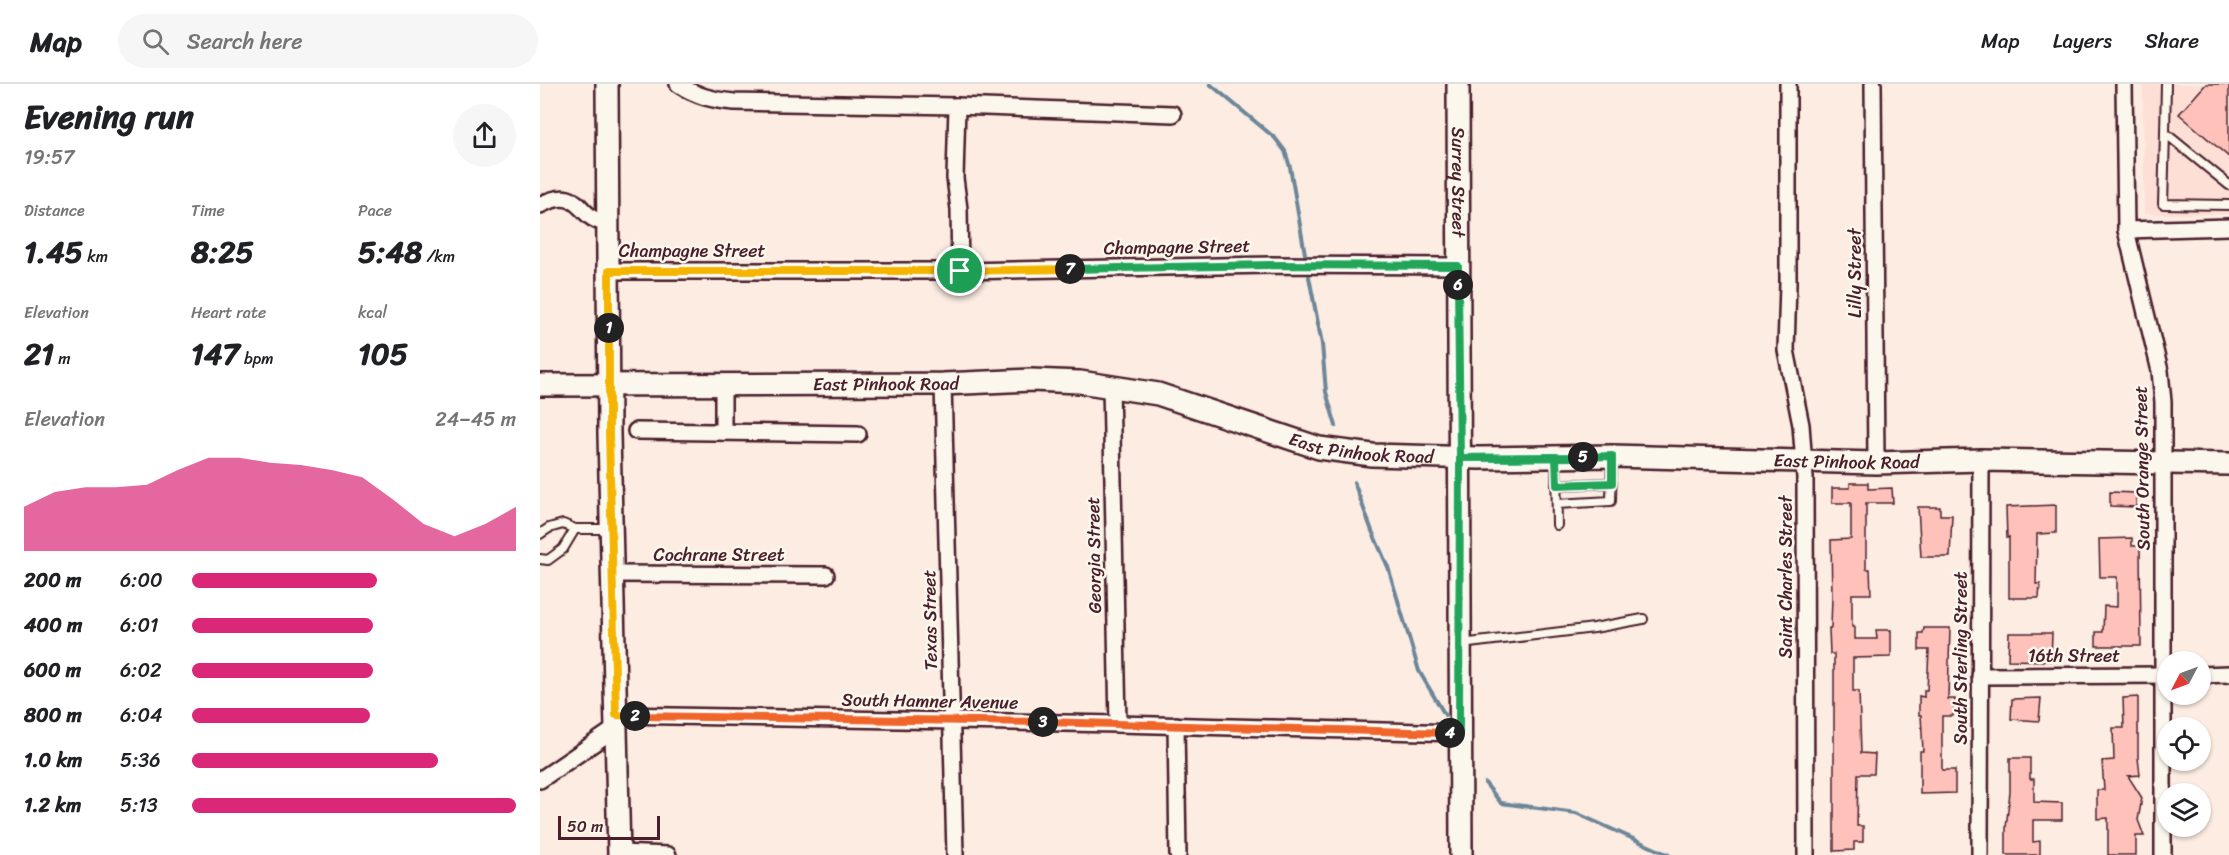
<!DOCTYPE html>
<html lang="en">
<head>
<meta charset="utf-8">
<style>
	:root { --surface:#fff; --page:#f6f6f6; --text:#202124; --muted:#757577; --line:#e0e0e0; --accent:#db2777 }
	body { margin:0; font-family:Sriracha,sans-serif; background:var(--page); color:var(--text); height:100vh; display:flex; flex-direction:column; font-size:22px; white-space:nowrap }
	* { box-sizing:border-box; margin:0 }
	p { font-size:20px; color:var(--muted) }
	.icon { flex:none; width:33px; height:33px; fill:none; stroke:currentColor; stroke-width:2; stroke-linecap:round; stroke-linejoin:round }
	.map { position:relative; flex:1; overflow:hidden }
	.side { display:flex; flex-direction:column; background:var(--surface); width:540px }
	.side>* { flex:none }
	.needle { width:39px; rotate:229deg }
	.tools { position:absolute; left:1617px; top:567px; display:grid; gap:12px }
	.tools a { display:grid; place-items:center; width:54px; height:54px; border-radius:50%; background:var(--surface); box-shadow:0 2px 4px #0004; font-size:30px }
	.scale { position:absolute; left:18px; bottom:15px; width:102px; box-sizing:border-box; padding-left:6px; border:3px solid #4a1f2b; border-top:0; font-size:16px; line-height:21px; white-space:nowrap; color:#4a1f2b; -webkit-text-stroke:4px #fbf7ec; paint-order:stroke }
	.pin { position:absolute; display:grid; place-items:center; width:51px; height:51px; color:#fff; margin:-26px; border:3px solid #fff; border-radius:50%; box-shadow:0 2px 6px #0007 }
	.km { position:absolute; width:30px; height:30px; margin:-15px; border-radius:50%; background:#222; color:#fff; font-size:16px; line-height:30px; text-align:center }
	.round { display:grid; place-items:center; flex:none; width:63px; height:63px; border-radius:32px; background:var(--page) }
	.summary { display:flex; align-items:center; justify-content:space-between; height:102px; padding:0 24px }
	h1 { font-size:33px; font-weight:700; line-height:45px }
	.stats { display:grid; grid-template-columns:repeat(3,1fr); gap:9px; height:102px; padding:6px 24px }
	.stats div { display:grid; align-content:center }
	.stats b { font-size:30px; font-weight:700 }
	.stats small { font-size:16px; font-weight:400 }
	.stats p { font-size:16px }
	.chart { height:168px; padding:12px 24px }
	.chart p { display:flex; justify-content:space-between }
	.chart svg { width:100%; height:108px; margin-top:6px; fill:var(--accent); opacity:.7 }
	ul { padding:0 24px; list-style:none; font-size:20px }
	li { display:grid; grid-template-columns:96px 72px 1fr; align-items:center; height:45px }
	li i { height:15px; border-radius:8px; background:var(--accent) }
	header { display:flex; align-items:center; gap:36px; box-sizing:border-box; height:84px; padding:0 30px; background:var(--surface); border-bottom:2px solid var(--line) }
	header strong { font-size:28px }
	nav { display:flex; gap:33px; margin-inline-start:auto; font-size:21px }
	.search { width:420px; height:54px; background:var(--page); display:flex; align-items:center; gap:15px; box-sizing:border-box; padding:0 21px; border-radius:33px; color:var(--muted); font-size:22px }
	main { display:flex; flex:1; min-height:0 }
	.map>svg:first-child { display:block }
	.built { fill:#fddfd6 }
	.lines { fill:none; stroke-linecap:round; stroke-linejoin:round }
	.stream { stroke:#6c8699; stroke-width:4 }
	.building { fill:#fec2bb; stroke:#4a1f2b; stroke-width:1.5 }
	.lane-casing { stroke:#4a1f2b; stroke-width:12 }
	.street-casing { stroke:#4a1f2b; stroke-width:20 }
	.secondary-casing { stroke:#4a1f2b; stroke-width:26 }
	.lane { stroke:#fbf7ec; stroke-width:8 }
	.street { stroke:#fbf7ec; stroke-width:15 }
	.secondary { stroke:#fbf7ec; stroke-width:21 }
	.split-1-casing { stroke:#fff; stroke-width:12 }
	.split-2-casing { stroke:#fff; stroke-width:12 }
	.split-3-casing { stroke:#fff; stroke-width:12 }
	.split-4-casing { stroke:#fff; stroke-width:12 }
	.split-5-casing { stroke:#fff; stroke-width:12 }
	.split-6-casing { stroke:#fff; stroke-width:12 }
	.split-7-casing { stroke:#fff; stroke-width:12 }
	.split-8-casing { stroke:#fff; stroke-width:12 }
	.split-1 { stroke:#f5b400; stroke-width:8 }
	.split-2 { stroke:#f5b400; stroke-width:8 }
	.split-3 { stroke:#f0652b; stroke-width:8 }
	.split-4 { stroke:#f0652b; stroke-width:8 }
	.split-5 { stroke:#22a559; stroke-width:8 }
	.split-6 { stroke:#22a559; stroke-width:8 }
	.split-7 { stroke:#22a559; stroke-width:8 }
	.split-8 { stroke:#f5b400; stroke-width:8 }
	.labels { text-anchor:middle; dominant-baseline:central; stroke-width:5; stroke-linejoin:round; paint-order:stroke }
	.street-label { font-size:18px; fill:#4a1f2b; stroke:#fbf7ec }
</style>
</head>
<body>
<header>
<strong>Map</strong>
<div class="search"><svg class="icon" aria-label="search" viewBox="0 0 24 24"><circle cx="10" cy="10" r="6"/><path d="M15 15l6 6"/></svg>Search here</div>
<nav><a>Map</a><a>Layers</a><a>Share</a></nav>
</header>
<main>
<section class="side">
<div class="summary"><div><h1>Evening run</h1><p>19:57</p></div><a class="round"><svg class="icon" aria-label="share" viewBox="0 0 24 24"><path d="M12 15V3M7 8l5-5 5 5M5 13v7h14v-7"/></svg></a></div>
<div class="stats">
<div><p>Distance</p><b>1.45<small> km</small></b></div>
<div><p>Time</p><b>8:25</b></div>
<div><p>Pace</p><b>5:48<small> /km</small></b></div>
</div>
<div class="stats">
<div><p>Elevation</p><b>21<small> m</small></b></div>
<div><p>Heart rate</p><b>147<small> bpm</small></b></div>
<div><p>kcal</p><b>105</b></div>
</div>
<div class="chart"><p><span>Elevation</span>24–45 m</p>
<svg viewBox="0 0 160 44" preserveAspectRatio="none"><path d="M0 44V26L10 20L20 18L30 18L40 17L50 11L60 6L70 6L80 8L90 9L100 11L110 14L120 23L130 33L140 38L150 33L160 26V44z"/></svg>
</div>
<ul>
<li><b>200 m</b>6:00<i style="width:57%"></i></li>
<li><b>400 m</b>6:01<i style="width:56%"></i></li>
<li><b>600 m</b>6:02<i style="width:56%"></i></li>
<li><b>800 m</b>6:04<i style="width:55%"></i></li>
<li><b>1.0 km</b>5:36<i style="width:76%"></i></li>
<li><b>1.2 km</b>5:13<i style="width:100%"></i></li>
</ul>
</section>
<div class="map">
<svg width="1689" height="771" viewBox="0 0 1689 771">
	<rect width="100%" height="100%" fill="#fcece2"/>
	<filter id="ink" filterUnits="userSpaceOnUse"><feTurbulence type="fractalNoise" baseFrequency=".0167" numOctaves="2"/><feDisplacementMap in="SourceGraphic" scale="12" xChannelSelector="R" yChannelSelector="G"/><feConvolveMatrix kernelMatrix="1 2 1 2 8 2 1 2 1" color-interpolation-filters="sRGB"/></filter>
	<g filter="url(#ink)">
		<polygon class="built" points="1603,0 1689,0 1689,130 1604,130"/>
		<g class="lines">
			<g class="stream">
				<polyline points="670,0 735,54 745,67 750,83 765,170"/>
				<polyline points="769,193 782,260 786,308 796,342"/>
				<polyline points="814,398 832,447 848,483 879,587 905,631"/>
				<polyline points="945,699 961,719 1036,729 1129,771"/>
			</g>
		</g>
		<g class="building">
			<polygon points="1666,0 1689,0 1689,73 1639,30"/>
			<polygon points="1310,399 1328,399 1328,405 1352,404 1353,419 1326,419 1326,485 1330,485 1331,510 1312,510 1312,543 1315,543 1315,555 1337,555 1336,546 1351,546 1351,573 1313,574 1313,607 1319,607 1321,669 1335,670 1334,690 1318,690 1317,742 1323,742 1323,758 1314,758 1314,766 1294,767 1294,570 1290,570 1289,544 1291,544 1292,512 1291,456 1311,455 1311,419 1292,419 1292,404 1310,404"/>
			<polygon points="1570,408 1596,409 1596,423 1570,422"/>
			<polygon points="1516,421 1516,449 1497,450 1497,453 1496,500 1500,500 1499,514 1469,514 1469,453 1467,454 1466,423"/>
			<polygon points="1378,423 1400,423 1400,431 1412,431 1410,473 1381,473"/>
			<polygon points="1592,454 1592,462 1600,462 1601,562 1556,562 1556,548 1563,548 1564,522 1577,523 1577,493 1560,493 1559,455"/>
			<polygon points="1384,544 1410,544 1408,615 1415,615 1413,632 1402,632 1402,686 1415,686 1415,709 1380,710 1380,667 1383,667 1381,631 1379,631 1379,612 1384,613 1384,606 1387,606 1389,566 1379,566 1379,549 1383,549"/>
			<polygon points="1469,549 1512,549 1511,577 1468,576"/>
			<polygon points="1598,613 1598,674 1600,691 1588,692 1602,714 1598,736 1604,752 1596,752 1596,771 1568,771 1568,734 1557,735 1557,706 1564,706 1562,677 1574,676 1573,644 1584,644 1583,614"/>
			<polygon points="1501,614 1499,637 1471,635 1472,615"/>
			<polygon points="1470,674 1490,674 1490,695 1494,695 1494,718 1522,719 1522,736 1493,736 1493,758 1500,757 1500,771 1466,771 1466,744 1470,708"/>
		</g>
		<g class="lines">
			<g class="lane-casing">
				<g id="lane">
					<polyline points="1626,0 1625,49 1689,101"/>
					<polyline points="1625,49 1623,120 1689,121"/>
					<polyline points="1016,374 1017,441"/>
					<polyline points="1016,401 1072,399"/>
					<polyline points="1017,420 1071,417 1072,374"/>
					<polyline points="0,450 9,444 23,440 35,445 70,445"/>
					<polyline points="0,475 8,476 23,465 35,445"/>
					<polyline points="921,560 1054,544 1103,535"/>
				</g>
			</g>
			<g class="street-casing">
				<g id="street">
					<path d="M138 0C156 12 172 16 194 18L417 22 633 30"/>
					<polyline points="1248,0 1248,200 1246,266 1261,341 1265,394 1266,771"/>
					<polyline points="1333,0 1336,379"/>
					<polyline points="1584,0 1586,146 1620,287 1623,318 1623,771"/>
					<polyline points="417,22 415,94 419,125 420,187"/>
					<path d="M0 121C44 99 36 138 69 139"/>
					<polyline points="1586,146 1689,143"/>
					<polyline points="69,187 420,187 730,181 918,182"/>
					<polyline points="403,300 415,771"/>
					<polyline points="571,301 578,640"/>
					<polyline points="96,347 318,350"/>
					<polyline points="183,348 183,301"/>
					<polyline points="73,490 286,491"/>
					<polyline points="1660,591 1689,590"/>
					<polyline points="1440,592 1628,591"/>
					<polyline points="76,631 578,640 919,649"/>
					<polyline points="636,641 638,771"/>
					<polyline points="0,696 76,644"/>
					<polyline points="79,769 128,771"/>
					<polyline points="1440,771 1441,376"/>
				</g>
			</g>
			<g class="secondary-casing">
				<g id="secondary">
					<polyline points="67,0 69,350 79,771"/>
					<path id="s1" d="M918 0 921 771"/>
					<path id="s2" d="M0 301 403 300 491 296 540 298 618 310 779 364 832 371 939 374 1072 372 1336 379 1441 376 1689 380"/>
				</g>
			</g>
			<use href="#lane" class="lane"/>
			<use href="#street" class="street"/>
			<use href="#secondary" class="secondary"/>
		</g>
	</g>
	<g class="lines" filter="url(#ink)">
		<g class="split-1-casing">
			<polyline id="split-1" points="69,244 69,187 420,187"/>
		</g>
		<g class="split-2-casing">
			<polyline id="split-2" points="69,244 69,350 76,631 95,632"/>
		</g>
		<g class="split-3-casing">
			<polyline id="split-3" points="95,632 503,638"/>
		</g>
		<g class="split-4-casing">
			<polyline id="split-4" points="503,638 910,649"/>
		</g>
		<g class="split-5-casing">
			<polyline id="split-5" points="910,649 919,649 920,374 1043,373"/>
		</g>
		<g class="split-6-casing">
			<polyline id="split-6" points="918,201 920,374 1016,373 1017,401 1072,399 1072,372 1043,373"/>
		</g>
		<g class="split-7-casing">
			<polyline id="split-7" points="530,185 730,181 918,182 918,201"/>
		</g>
		<g class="split-8-casing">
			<polyline id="split-8" points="420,187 530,185"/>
		</g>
		<use href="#split-1" class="split-1"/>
		<use href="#split-2" class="split-2"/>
		<use href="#split-3" class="split-3"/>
		<use href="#split-4" class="split-4"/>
		<use href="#split-5" class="split-5"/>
		<use href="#split-6" class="split-6"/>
		<use href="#split-7" class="split-7"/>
		<use href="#split-8" class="split-8"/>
	</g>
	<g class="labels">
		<g class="street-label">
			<text stroke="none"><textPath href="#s1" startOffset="98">Surrey Street</textPath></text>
			<text transform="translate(637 163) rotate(-1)">Champagne Street</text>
			<text x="152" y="167">Champagne Street</text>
			<text transform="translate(1315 189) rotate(-90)">Lilly Street</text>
			<text stroke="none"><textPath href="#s2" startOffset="346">East Pinhook Road</textPath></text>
			<text stroke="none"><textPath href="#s2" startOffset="831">East Pinhook Road</textPath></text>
			<text stroke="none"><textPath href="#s2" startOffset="1317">East Pinhook Road</textPath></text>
			<text transform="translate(1602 384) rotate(-91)">South Orange Street</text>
			<text x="179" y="471">Cochrane Street</text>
			<text transform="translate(554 471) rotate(-91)">Georgia Street</text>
			<text transform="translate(1246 493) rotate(-90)">Saint Charles Street</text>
			<text transform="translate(390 536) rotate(-91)">Texas Street</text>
			<text x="1534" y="572">16th Street</text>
			<text transform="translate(1421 574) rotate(-90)">South Sterling Street</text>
			<text transform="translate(390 617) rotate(1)">South Hamner Avenue</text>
		</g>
	</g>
</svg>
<div class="tools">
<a><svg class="needle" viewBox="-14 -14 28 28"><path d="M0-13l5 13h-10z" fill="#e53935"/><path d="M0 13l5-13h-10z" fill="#757577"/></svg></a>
<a><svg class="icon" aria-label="locate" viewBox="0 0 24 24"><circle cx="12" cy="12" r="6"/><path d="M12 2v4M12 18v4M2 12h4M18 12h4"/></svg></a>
<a><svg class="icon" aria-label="layers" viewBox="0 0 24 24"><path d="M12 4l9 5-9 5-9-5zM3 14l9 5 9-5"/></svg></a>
</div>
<div class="scale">50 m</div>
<div class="pin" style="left:420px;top:187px;background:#1e9e55"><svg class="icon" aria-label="arrive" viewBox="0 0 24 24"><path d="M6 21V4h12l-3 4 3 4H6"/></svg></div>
<b class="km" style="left:69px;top:244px">1</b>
<b class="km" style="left:95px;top:632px">2</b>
<b class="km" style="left:503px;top:638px">3</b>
<b class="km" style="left:910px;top:649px">4</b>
<b class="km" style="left:1043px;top:373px">5</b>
<b class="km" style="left:918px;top:201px">6</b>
<b class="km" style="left:530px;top:185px">7</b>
</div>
</main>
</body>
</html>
